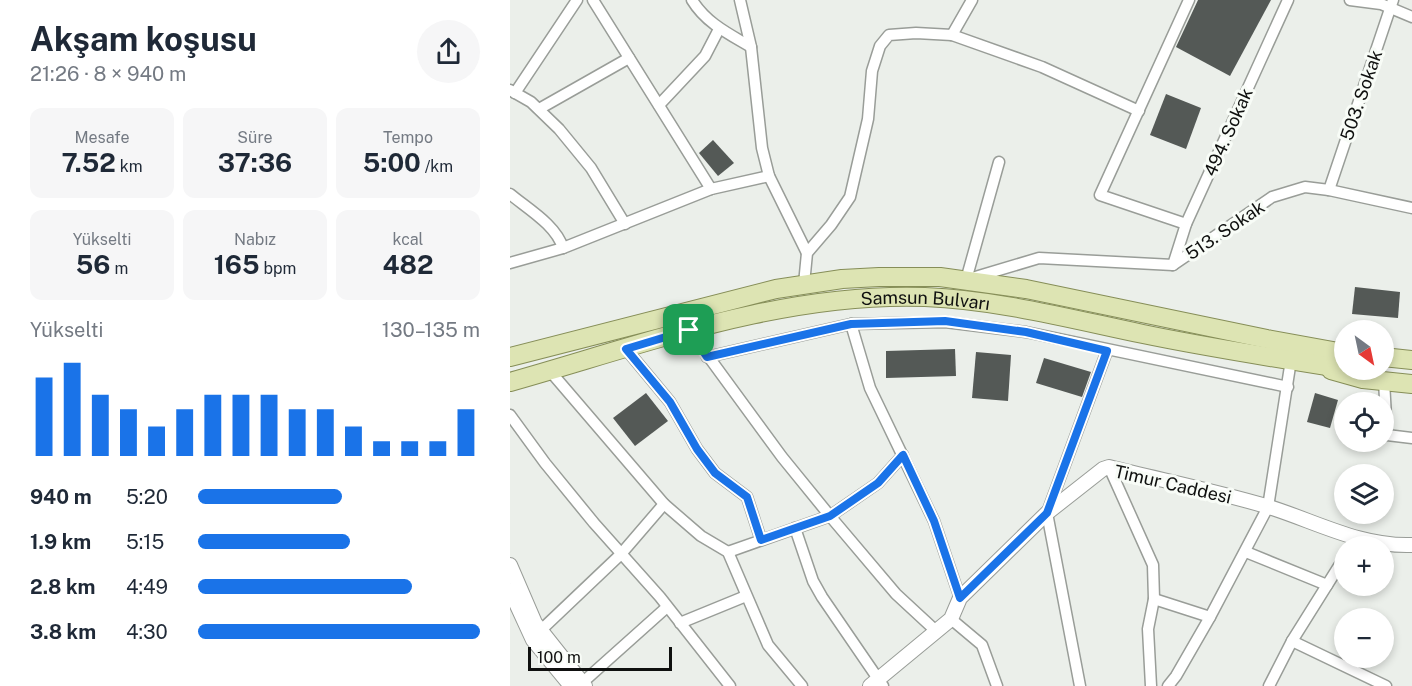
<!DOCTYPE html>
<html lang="tr">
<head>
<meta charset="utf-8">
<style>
	:root { --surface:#fff; --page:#f6f6f7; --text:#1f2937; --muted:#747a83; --accent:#1a73e8 }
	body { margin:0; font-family:"Public Sans",sans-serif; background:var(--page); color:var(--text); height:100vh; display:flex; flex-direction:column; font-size:22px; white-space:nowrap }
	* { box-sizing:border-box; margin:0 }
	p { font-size:20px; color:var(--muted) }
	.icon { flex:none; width:33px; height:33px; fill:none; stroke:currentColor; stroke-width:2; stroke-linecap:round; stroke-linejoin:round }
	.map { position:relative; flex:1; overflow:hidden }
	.drawer { display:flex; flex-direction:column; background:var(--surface); width:510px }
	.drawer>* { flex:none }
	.needle { width:39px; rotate:147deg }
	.controls { position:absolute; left:824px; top:320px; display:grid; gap:12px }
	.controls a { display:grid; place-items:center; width:60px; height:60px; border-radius:50%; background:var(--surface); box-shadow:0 3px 9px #0003; font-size:30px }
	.scale { position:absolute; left:18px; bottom:15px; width:144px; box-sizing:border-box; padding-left:6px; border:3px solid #0f100f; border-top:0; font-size:16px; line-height:21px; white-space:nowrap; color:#0f100f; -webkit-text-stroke:4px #f8fcf7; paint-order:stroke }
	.pin { position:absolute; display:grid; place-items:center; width:51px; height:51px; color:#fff; margin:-26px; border-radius:12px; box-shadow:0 3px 9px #0006 }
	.round { display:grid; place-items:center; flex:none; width:63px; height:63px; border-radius:32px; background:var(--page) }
	.summary { display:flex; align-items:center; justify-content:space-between; height:102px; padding:0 30px }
	h1 { font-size:33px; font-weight:700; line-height:45px }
	.figures { display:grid; grid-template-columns:repeat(3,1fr); gap:9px; height:102px; padding:6px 30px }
	.figures div { display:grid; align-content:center; border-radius:12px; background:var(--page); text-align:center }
	.figures b { font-size:26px; font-weight:700 }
	.figures small { font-size:16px; font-weight:400 }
	.figures p { font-size:16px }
	.chart { height:168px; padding:12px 30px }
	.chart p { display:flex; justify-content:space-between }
	.chart svg { width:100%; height:108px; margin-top:6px; stroke:var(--accent); stroke-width:6 }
	ul { padding:0 30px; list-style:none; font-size:20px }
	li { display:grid; grid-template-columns:96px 72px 1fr; align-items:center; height:45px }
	li i { height:15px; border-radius:8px; background:var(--accent) }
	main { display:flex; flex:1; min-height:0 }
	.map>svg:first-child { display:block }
	.building { fill:#545956 }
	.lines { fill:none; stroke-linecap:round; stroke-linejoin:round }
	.minor-casing { stroke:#999d98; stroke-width:13 }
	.tertiary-casing { stroke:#999d98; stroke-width:16 }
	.primary-casing { stroke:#868e58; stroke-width:20 }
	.minor { stroke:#fff; stroke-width:10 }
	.tertiary { stroke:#fff; stroke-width:14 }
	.primary { stroke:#dde4b3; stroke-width:18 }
	.route-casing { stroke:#fff; stroke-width:12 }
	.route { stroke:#1a73e8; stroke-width:8 }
	.labels { text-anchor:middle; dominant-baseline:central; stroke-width:6; stroke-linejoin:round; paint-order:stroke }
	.street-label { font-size:18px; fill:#0f100f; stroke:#f8fcf7 }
</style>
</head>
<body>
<main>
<section class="drawer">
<div class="summary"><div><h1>Akşam koşusu</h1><p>21:26 · 8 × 940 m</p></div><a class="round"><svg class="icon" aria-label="share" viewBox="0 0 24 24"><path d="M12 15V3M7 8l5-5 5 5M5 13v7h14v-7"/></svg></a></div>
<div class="figures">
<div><p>Mesafe</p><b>7.52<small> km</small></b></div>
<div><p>Süre</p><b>37:36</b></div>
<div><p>Tempo</p><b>5:00<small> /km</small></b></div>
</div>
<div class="figures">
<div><p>Yükselti</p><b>56<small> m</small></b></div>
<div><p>Nabız</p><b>165<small> bpm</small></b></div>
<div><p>kcal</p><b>482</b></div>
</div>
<div class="chart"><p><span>Yükselti</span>130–135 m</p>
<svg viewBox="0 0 160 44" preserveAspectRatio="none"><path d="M5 44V12M15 44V6M25 44V19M35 44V25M45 44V32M55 44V25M65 44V19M75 44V19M85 44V19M95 44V25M105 44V25M115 44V32M125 44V38M135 44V38M145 44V38M155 44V25"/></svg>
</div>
<ul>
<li><b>940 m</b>5:20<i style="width:51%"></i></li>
<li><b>1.9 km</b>5:15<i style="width:54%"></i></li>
<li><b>2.8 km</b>4:49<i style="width:76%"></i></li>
<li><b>3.8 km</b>4:30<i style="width:100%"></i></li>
</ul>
</section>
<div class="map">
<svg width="902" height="686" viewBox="0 0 902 686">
	<rect width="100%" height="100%" fill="#ebefea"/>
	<g class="building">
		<polygon points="688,0 761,0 720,76 666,47"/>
		<polygon points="656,94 691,108 676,149 640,135"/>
		<polygon points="203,140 224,163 208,176 189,153"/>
		<polygon points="845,287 890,292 888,318 842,314"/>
		<polygon points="445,349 446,376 376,378 376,351"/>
		<polygon points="466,352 501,355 498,401 462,398"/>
		<polygon points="534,358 581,372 572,397 526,383"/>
		<polygon points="136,393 158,421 125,446 103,418"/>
		<polygon points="805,393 828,400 820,428 797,422"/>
	</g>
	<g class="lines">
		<g class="minor-casing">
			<g id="minor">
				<polyline points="83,0 201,189"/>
				<path d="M182 0C196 23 219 34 241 47"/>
				<polyline points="230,0 241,47 252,148 259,176 297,253"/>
				<polyline points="840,0 871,4 902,17"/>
				<polyline points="442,35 462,0"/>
				<polyline points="0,90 21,102 49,129 81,168 115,224"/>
				<polyline points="5,93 67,0"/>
				<polyline points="149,105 195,56 209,29"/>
				<polyline points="29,109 119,58"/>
				<polyline points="819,190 883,0"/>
				<path d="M0 194C18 209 46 225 53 248"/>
				<polyline points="676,224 590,195 679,0"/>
				<polyline points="0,263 53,248 201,189 259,176"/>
				<polyline points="663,265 676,224 778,0"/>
				<polyline points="462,278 529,258 663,265 762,197 795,187 819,190 902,208"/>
				<polyline points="456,280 489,162"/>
				<polyline points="294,284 297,253 321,225 340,197 358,119 362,71 370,46 379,35 406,33 442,35 532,67 629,111"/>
				<polyline points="341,324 360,388 424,521 450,598"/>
				<polyline points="179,330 272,457 320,516 386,594 426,631"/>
				<polyline points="116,349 160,402 187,449 205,473 237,497 251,540"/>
				<polyline points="197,357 341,324 435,322 516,332 778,387"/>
				<polyline points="40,371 154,504 191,536 218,552 258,645 292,686"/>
				<polyline points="874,381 877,435 902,438"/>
				<polyline points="0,415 35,463 84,523 150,597 220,686"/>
				<polyline points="599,467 643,565 644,599 638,629 641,686"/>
				<polyline points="285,528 303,581 312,597 373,686"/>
				<polyline points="218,552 320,516 368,483 393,455"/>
				<polyline points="736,552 817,585"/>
				<polyline points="644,599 700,617"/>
				<polyline points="441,619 472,645 487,686"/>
				<polyline points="170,623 236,596"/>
				<polyline points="31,630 111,554 154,504"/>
				<polyline points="782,641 876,686"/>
				<polyline points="72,683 157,607"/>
				<polyline points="570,686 537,513 597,351"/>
				<polyline points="658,686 666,676 700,617 758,507 781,360"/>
				<polyline points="759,686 782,641 834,558"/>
			</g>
		</g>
		<g class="tertiary-casing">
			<g id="tertiary">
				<polyline points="0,565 25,623 75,686"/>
				<polyline points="0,590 23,640 61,686"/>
				<path d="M360 686 441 619 450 598 537 513 593 469 599 467C651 480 705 491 756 506 805 521 850 547 902 545"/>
			</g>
		</g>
		<g class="primary-casing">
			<g id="primary">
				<polyline points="0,357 266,289 332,279 369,277 430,277 516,289 757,339 834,353"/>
				<polyline points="873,357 902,360"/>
				<polyline points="821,370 853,379 902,384"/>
				<path id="s1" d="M0 382C135 344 272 292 415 297 489 300 561 319 633 334 700 348 767 358 834 369"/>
			</g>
		</g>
		<use href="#minor" class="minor"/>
		<use href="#tertiary" class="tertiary"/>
		<use href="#primary" class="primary"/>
	</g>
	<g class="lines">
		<g class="route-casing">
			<polygon id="route" points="435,321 516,332 597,351 537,513 450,598 424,521 393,455 368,483 320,516 251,540 237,497 205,473 187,449 160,402 116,349 179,330 197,357 341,324"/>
		</g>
		<use href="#route" class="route"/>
	</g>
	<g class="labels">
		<g class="street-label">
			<text transform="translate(851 95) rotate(-71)">503. Sokak</text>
			<text transform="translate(718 132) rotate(-66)">494. Sokak</text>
			<text transform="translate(715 230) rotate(-34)">513. Sokak</text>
			<text stroke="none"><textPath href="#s1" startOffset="426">Samsun Bulvarı</textPath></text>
			<text transform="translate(663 484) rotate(13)">Timur Caddesi</text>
		</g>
	</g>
</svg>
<div class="controls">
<a><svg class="needle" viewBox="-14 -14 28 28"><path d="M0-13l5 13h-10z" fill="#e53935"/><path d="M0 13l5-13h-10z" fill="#747a83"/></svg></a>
<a><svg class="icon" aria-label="locate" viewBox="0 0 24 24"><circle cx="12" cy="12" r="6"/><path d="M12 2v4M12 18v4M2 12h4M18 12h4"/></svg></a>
<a><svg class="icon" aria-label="layers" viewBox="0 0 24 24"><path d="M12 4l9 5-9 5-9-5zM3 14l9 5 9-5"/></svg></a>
<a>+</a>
<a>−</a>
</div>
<div class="scale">100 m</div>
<div class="pin" style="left:179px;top:330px;background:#1e9e55"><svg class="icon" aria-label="arrive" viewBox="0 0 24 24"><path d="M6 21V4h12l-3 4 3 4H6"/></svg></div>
</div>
</main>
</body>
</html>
